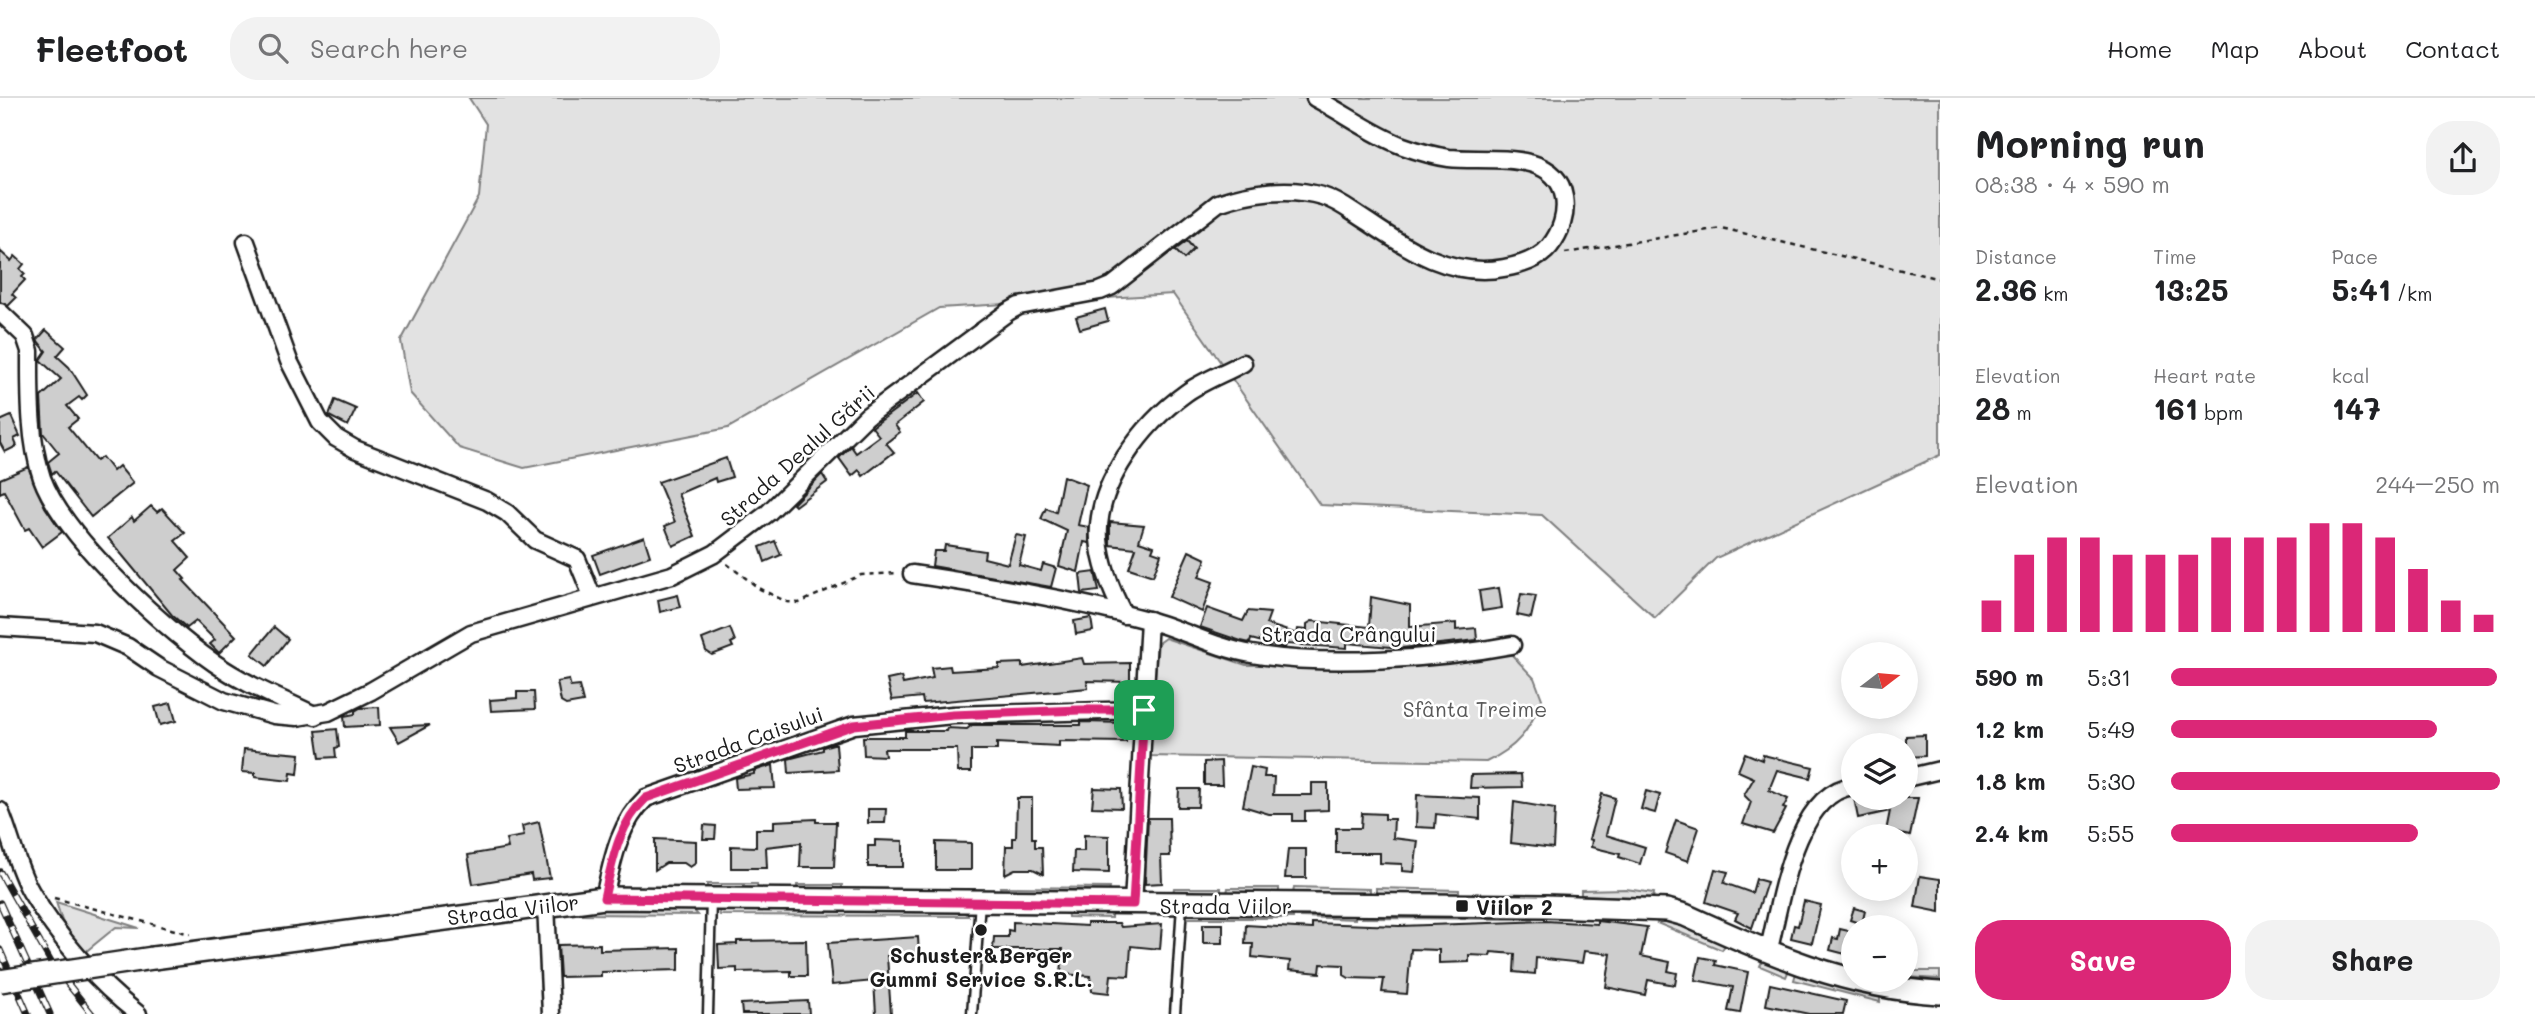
<!DOCTYPE html>
<html lang="en">
<head>
<meta charset="utf-8">
<style>
	:root { --surface:#fff; --page:#f2f2f2; --text:#202124; --muted:#757577; --line:#e0e0e0; --accent:#db2777 }
	body { margin:0; font-family:Mali,sans-serif; background:var(--page); color:var(--text); height:100vh; display:flex; flex-direction:column; font-size:26px; white-space:nowrap }
	* { box-sizing:border-box; margin:0 }
	p { font-size:23px; color:var(--muted) }
	.icon { flex:none; width:38px; height:38px; fill:none; stroke:currentColor; stroke-width:2; stroke-linecap:round; stroke-linejoin:round }
	.map { position:relative; flex:1; overflow:hidden }
	.sheet { display:flex; flex-direction:column; background:var(--surface); width:595px }
	.sheet>* { flex:none }
	.needle { width:46px; rotate:74deg }
	.controls { position:absolute; left:1841px; top:544px; display:grid; gap:14px }
	.controls a { display:grid; place-items:center; width:77px; height:77px; border-radius:50%; background:var(--surface); box-shadow:0 4px 18px #0003; font-size:35px }
	.pin { position:absolute; display:grid; place-items:center; width:60px; height:60px; color:#fff; margin:-30px; border-radius:14px; box-shadow:0 4px 10px #0006 }
	.round { display:grid; place-items:center; flex:none; width:74px; height:74px; border-radius:28px; background:var(--page) }
	.headline { display:flex; align-items:center; justify-content:space-between; height:119px; padding:0 35px }
	h1 { font-size:38px; font-weight:700; line-height:52px }
	.stats { display:grid; grid-template-columns:repeat(3,1fr); gap:10px; height:119px; padding:7px 35px }
	.stats div { display:grid; align-content:center }
	.stats b { font-size:30px; font-weight:700 }
	.stats small { font-size:19px; font-weight:400 }
	.stats p { font-size:19px }
	.chart { height:196px; padding:14px 35px }
	.chart p { display:flex; justify-content:space-between }
	.chart svg { width:100%; height:126px; margin-top:7px; stroke:var(--accent); stroke-width:6 }
	.primary-button { display:flex; gap:14px; margin-top:auto; padding:14px 35px }
	.primary-button a { flex:1; height:80px; border-radius:28px; background:var(--accent); color:#fff; font-size:28px; font-weight:700; line-height:80px; text-align:center }
	.primary-button a+a { background:var(--page); color:var(--text) }
	ul { padding:0 35px; list-style:none; font-size:23px }
	li { display:grid; grid-template-columns:112px 84px 1fr; align-items:center; height:52px }
	li i { height:18px; border-radius:9px; background:var(--accent) }
	header { display:flex; align-items:center; gap:42px; box-sizing:border-box; height:98px; padding:0 35px; background:var(--surface); border-bottom:2px solid var(--line) }
	header strong { font-size:33px }
	nav { display:flex; gap:38px; margin-inline-start:auto; font-size:24px }
	.search { width:490px; height:63px; background:var(--page); display:flex; align-items:center; gap:18px; box-sizing:border-box; padding:0 24px; border-radius:28px; color:var(--muted); font-size:26px }
	main { display:flex; flex:1; min-height:0 }
	.map>svg:first-child { display:block }
	.green { fill:#e2e2e2; stroke:#7f7f7f; stroke-width:2 }
	.building { fill:#cecece; stroke:#1c1c1c; stroke-width:2 }
	.lines { fill:none; stroke-linecap:round; stroke-linejoin:round }
	.service-casing { stroke:#1c1c1c; stroke-width:13 }
	.minor-casing { stroke:#1c1c1c; stroke-width:21 }
	.tertiary-casing { stroke:#1c1c1c; stroke-width:26 }
	.path { stroke:#1c1c1c; stroke-width:2.5; stroke-dasharray:5 5; stroke-linecap:butt }
	.service { stroke:#fff; stroke-width:8 }
	.minor { stroke:#fff; stroke-width:16 }
	.tertiary { stroke:#fff; stroke-width:21 }
	.rail-casing { stroke:#1c1c1c; stroke-width:7 }
	.rail { stroke:#fff; stroke-width:4.5; stroke-dasharray:13; stroke-linecap:butt }
	.tertiary-bridge-casing { stroke:#1c1c1c; stroke-width:26; stroke-linecap:butt }
	.tertiary-bridge { stroke:#fff; stroke-width:21 }
	.route-casing { stroke:#fff; stroke-width:14 }
	.route { stroke:#db2777; stroke-width:9 }
	.poi-dot { fill:#1c1c1c; stroke:#fff; stroke-width:2.5 }
	.labels { text-anchor:middle; dominant-baseline:central; stroke-width:5; stroke-linejoin:round; paint-order:stroke }
	.street-label { font-size:21px; fill:#1c1c1c; stroke:#fff }
	.park-label { font-size:21px; fill:#575757; stroke:#fff }
	.poi-label { font-size:21px; font-weight:bold; fill:#1c1c1c; stroke:#fff; text-anchor:start }
</style>
</head>
<body>
<header>
<strong>Fleetfoot</strong>
<div class="search"><svg class="icon" aria-label="search" viewBox="0 0 24 24"><circle cx="10" cy="10" r="6"/><path d="M15 15l6 6"/></svg>Search here</div>
<nav><a>Home</a><a>Map</a><a>About</a><a>Contact</a></nav>
</header>
<main>
<div class="map">
<svg width="1940" height="916" viewBox="0 0 1940 916">
	<rect width="100%" height="100%" fill="#fff"/>
	<filter id="ink" filterUnits="userSpaceOnUse"><feTurbulence type="fractalNoise" baseFrequency=".0143" numOctaves="2"/><feDisplacementMap in="SourceGraphic" scale="14" xChannelSelector="R" yChannelSelector="G"/><feConvolveMatrix kernelMatrix="1 2 1 2 8 2 1 2 1" color-interpolation-filters="sRGB"/></filter>
	<g filter="url(#ink)">
		<g class="green">
			<polygon points="469,0 1940,0 1940,357 1716,460 1655,520 1542,417 1320,407 1173,196 939,210 728,330 524,370 459,350 410,295 401,243 479,99 486,26"/>
			<path d="M1165 540 1246 567 1383 565 1488 554 1512 557 1534 580 1542 601C1529 633 1518 649 1486 664L1148 658 1158 545Z"/>
			<rect x="707" y="786" width="50" height="6"/>
			<rect x="797" y="787" width="45" height="6"/>
			<polygon points="1000,789 1110,790 1109,795 1001,794"/>
			<polygon points="1294,789 1370,791 1370,796 1293,796"/>
			<polygon points="1174,790 1221,790 1221,795 1173,795"/>
			<polygon points="1228,790 1279,790 1279,796 1227,795"/>
			<polygon points="1376,790 1459,792 1459,797 1376,796"/>
			<polygon points="1626,791 1654,795 1653,800 1581,797 1581,792"/>
			<polygon points="56,804 139,830 116,829 84,855 62,823"/>
			<polygon points="691,809 698,817 578,816 578,810"/>
			<polygon points="718,810 962,812 968,818 720,817"/>
			<polygon points="1293,810 1293,820 1183,820 1189,814"/>
			<polygon points="1300,810 1355,812 1355,821 1301,819"/>
			<polygon points="1067,811 1111,811 1111,820 1068,819"/>
			<polygon points="1362,813 1532,814 1533,821 1362,820"/>
			<polygon points="1660,820 1696,832 1725,847 1722,852 1657,825"/>
			<polygon points="1763,861 1789,872 1786,879 1760,868"/>
			<polygon points="1906,873 1940,873 1940,881 1906,879"/>
			<polygon points="1796,875 1880,897 1880,904 1794,882"/>
		</g>
		<g class="building">
			<polygon points="1187,143 1194,151 1184,161 1175,152"/>
			<polygon points="0,153 11,163 15,158 24,166 20,171 25,176 22,179 25,182 12,196 16,200 8,208 0,204"/>
			<polygon points="1105,211 1108,223 1080,231 1076,219"/>
			<polygon points="46,232 65,249 57,258 69,269 87,297 82,302 79,299 67,308 78,321 68,329 96,363 102,359 113,373 119,368 133,385 91,419 55,373 52,376 48,364 59,355 43,335 41,299 61,281 40,262 46,253 37,242"/>
			<polygon points="918,295 924,304 895,327 900,334 886,345 894,354 863,378 859,372 852,378 839,360 851,348 856,355 879,338 872,329"/>
			<polygon points="335,302 356,311 348,328 329,318"/>
			<polygon points="11,318 20,338 14,341 17,348 5,354 0,345 0,323"/>
			<polygon points="726,360 732,379 716,384 715,380 678,396 695,438 673,448 665,428 675,424 658,384"/>
			<polygon points="28,369 45,409 62,434 42,449 29,430 25,432 4,393 0,395 0,381"/>
			<polygon points="822,376 827,384 795,408 793,406"/>
			<polygon points="1063,378 1087,387 1078,427 1089,429 1089,445 1084,444 1078,474 1059,468 1067,433 1041,421 1046,410 1056,414"/>
			<polygon points="151,408 157,414 162,410 185,435 175,443 190,460 177,472 185,481 183,482 236,538 219,555 210,546 215,542 196,523 187,530 172,517 108,440 132,419 134,423"/>
			<polygon points="1110,424 1144,427 1139,443 1154,448 1152,453 1161,456 1153,478 1129,470 1136,450 1110,447"/>
			<polygon points="1016,437 1026,439 1019,467 1041,473 1043,466 1056,470 1051,489 932,468 934,453 944,453 945,447 985,453 984,460 1008,466"/>
			<polygon points="644,439 650,458 600,476 593,457"/>
			<polygon points="775,443 781,457 765,464 760,449"/>
			<polygon points="1189,453 1206,461 1199,479 1213,484 1202,514 1169,499"/>
			<polygon points="1095,474 1099,493 1082,495 1080,476"/>
			<polygon points="1499,490 1502,510 1482,513 1479,493"/>
			<polygon points="1521,496 1536,498 1531,520 1517,517"/>
			<polygon points="678,497 681,509 660,514 658,502"/>
			<polygon points="1371,499 1410,507 1410,529 1456,525 1456,532 1476,530 1477,542 1402,550 1347,545 1347,550 1286,546 1285,550 1251,541 1250,545 1241,543 1200,529 1207,510 1243,523 1248,513 1270,515 1266,526 1297,536 1298,531 1307,532 1307,526 1312,523 1369,529"/>
			<polygon points="1091,520 1093,533 1076,536 1074,523"/>
			<polygon points="274,529 288,541 267,568 252,556"/>
			<polygon points="730,530 735,543 731,545 733,549 712,557 706,553 702,541"/>
			<polygon points="1082,560 1084,566 1130,565 1130,584 1087,583 1088,590 923,605 922,599 892,602 887,582 901,579 903,586 933,580 931,570 950,568 951,573 999,570 999,566 1022,565 1022,569"/>
			<polygon points="569,582 571,589 579,588 583,604 566,607 561,604 557,584"/>
			<polygon points="517,594 534,594 535,611 491,613 490,602 517,600"/>
			<polygon points="171,605 176,623 160,627 155,609"/>
			<polygon points="379,609 380,627 345,629 344,618 355,616 355,613 360,610"/>
			<polygon points="1081,624 1127,625 1126,644 1059,643 1059,648 997,645 997,652 971,652 971,674 958,674 957,651 884,651 885,658 864,657 863,639 905,639 905,633 946,633 947,630 967,631 972,627 1081,627"/>
			<polygon points="430,627 399,644 390,629"/>
			<polygon points="337,631 339,649 335,650 336,659 320,660 316,633"/>
			<polygon points="1925,637 1925,658 1906,659 1906,638"/>
			<polygon points="833,646 836,646 838,672 789,675 788,661 823,652 823,649"/>
			<polygon points="244,651 300,656 298,676 291,675 290,683 255,679 255,675 242,674"/>
			<polygon points="1745,655 1762,662 1763,657 1813,669 1810,680 1777,672 1769,692 1788,701 1783,710 1786,711 1773,735 1743,726 1751,704 1744,697 1754,680 1738,673"/>
			<polygon points="1221,663 1222,687 1204,687 1204,664"/>
			<polygon points="773,667 775,690 736,691 735,680 754,676 754,673"/>
			<polygon points="1251,669 1265,672 1264,679 1274,679 1273,697 1312,697 1312,685 1328,685 1328,712 1305,713 1305,723 1293,723 1293,716 1269,716 1243,708"/>
			<polygon points="1521,676 1522,689 1470,690 1471,677"/>
			<polygon points="1094,690 1121,691 1122,710 1092,709"/>
			<polygon points="1179,691 1199,691 1198,709 1178,709"/>
			<polygon points="1646,693 1660,697 1655,715 1641,711"/>
			<polygon points="1602,696 1615,700 1606,737 1645,749 1640,766 1619,759 1620,756 1591,749 1592,742 1589,741"/>
			<polygon points="1417,697 1480,700 1480,721 1436,716 1435,730 1416,729"/>
			<polygon points="1017,700 1032,700 1032,740 1035,740 1035,749 1042,749 1043,776 1033,771 1015,771 1005,776 1006,748 1013,748 1013,740 1016,740"/>
			<polygon points="1854,700 1918,700 1910,738 1886,733 1890,713 1858,720"/>
			<polygon points="1514,704 1555,711 1553,750 1511,745"/>
			<polygon points="868,711 886,711 885,725 868,725"/>
			<polygon points="1362,715 1385,716 1385,721 1394,721 1393,740 1418,743 1414,774 1402,773 1402,766 1380,765 1380,755 1336,755 1336,730 1361,730"/>
			<polygon points="1148,720 1169,720 1170,758 1161,758 1162,785 1145,786"/>
			<polygon points="816,721 816,724 836,724 834,769 800,769 801,745 766,749 767,770 731,770 731,748 756,749 756,731 774,731 774,723"/>
			<polygon points="1676,722 1699,730 1688,763 1665,755"/>
			<polygon points="539,724 550,780 532,782 531,776 473,786 468,757 508,750 506,741 524,738 522,728"/>
			<polygon points="704,727 716,728 715,741 703,741"/>
			<polygon points="1084,737 1109,738 1109,775 1073,774 1074,753 1084,753"/>
			<polygon points="655,741 696,743 696,765 690,769 684,765 666,765 655,772"/>
			<polygon points="875,742 903,743 903,769 868,769 868,748 875,748"/>
			<polygon points="936,744 971,745 971,772 936,772"/>
			<polygon points="1288,751 1306,751 1306,780 1285,780"/>
			<polygon points="1715,771 1728,774 1724,785 1752,795 1756,781 1767,784 1752,830 1735,821 1738,815 1706,804"/>
			<polygon points="1920,778 1940,781 1940,814 1915,809"/>
			<polygon points="1804,803 1821,807 1812,845 1791,840 1794,827 1798,828"/>
			<polygon points="1854,810 1865,813 1862,826 1850,822"/>
			<polygon points="1546,823 1597,826 1597,823 1647,829 1641,858 1670,864 1668,873 1677,875 1675,887 1648,882 1645,897 1606,889 1611,856 1584,853 1582,865 1536,860 1535,876 1514,874 1515,856 1491,854 1490,858 1469,857 1469,864 1439,865 1439,852 1411,851 1407,896 1382,894 1384,881 1349,880 1344,877 1344,867 1321,866 1320,875 1289,872 1290,863 1252,859 1253,846 1245,846 1246,827 1312,831 1312,825 1399,828"/>
			<polygon points="1013,824 1087,828 1087,825 1119,825 1121,829 1162,826 1160,851 1131,848 1129,878 1111,877 1109,895 1092,893 1090,878 1061,876 1063,851 993,851 994,839 1008,839 1008,832 1013,833"/>
			<rect x="1203" y="826" width="20" height="19"/>
			<polygon points="1840,831 1853,834 1853,858 1830,852 1833,840 1838,841"/>
			<polygon points="918,839 919,856 887,858 891,916 876,916 874,883 832,887 828,845"/>
			<polygon points="806,842 807,878 791,878 791,873 737,874 737,870 719,871 718,847 737,846 737,843"/>
			<polygon points="600,846 600,852 679,850 679,872 601,874 601,878 560,879 558,847"/>
			<polygon points="1700,859 1716,862 1715,867 1748,874 1740,915 1728,913 1733,889 1695,882"/>
			<polygon points="1770,886 1846,903 1843,916 1809,916 1766,907"/>
			<polygon points="808,903 809,916 742,916 741,906"/>
		</g>
		<g class="lines">
			<g class="service-casing">
				<g id="service">
					<polyline points="708,916 711,801"/>
					<polyline points="972,916 980,803"/>
					<polyline points="1175,916 1182,807"/>
				</g>
			</g>
			<g class="minor-casing">
				<g id="minor">
					<polyline points="246,144 289,263 320,324 336,340 355,351 487,403 507,415 535,442 577,461 592,498"/>
					<path d="M0 214 25 238 30 253C30 293 29 342 42 380 64 440 171 538 225 572 253 590 286 603 316 618"/>
					<path d="M912 476C991 488 1070 501 1147 522 1182 531 1215 550 1252 556 1326 569 1438 561 1512 547"/>
					<path d="M1124 517C1112 494 1101 468 1099 441 1095 386 1144 325 1186 295 1203 283 1225 275 1243 265"/>
					<path d="M0 529 95 535 128 549 159 570 224 603 274 617 297 619 328 614 371 593 471 535 672 477 714 456 768 415 867 318 1008 214 1019 208 1100 193 1112 188 1218 105C1249 94 1289 88 1322 98 1339 103 1353 115 1368 124 1409 152 1452 180 1504 170 1521 167 1539 162 1550 148 1561 134 1567 116 1564 99 1556 50 1485 64 1449 60 1435 58 1417 53 1403 48 1373 37 1344 15 1315 0"/>
					<polyline points="1906,680 1940,672"/>
					<path d="M0 713C11 739 17 770 31 794 58 840 97 884 138 916"/>
					<path d="M604 800C612 765 618 726 646 700L854 627 953 617 1144 612"/>
					<polyline points="546,806 551,916"/>
					<polyline points="1133,806 1149,522"/>
					<path d="M1768 855C1780 808 1794 695 1853 688"/>
				</g>
			</g>
			<g class="tertiary-casing">
				<path id="tertiary" d="M153 860 604 800 1546 808 1667 812 1685 817C1768 855 1847 890 1940 895"/>
			</g>
			<g class="path">
				<polyline points="1565,155 1721,130 1940,181"/>
				<polyline points="727,466 760,491 787,504 799,505 861,477 898,475"/>
				<polyline points="54,800 190,836"/>
			</g>
			<use href="#service" class="service"/>
			<use href="#minor" class="minor"/>
			<use href="#tertiary" class="tertiary"/>
			<g class="rail-casing">
				<g id="rail">
					<polyline points="0,774 52,866 92,916"/>
					<polyline points="0,805 50,916"/>
					<polyline points="0,852 28,916"/>
				</g>
			</g>
			<use href="#rail" class="rail"/>
			<g class="tertiary-bridge-casing">
				<polyline id="tertiary-bridge" points="0,883 153,860"/>
			</g>
			<use href="#tertiary-bridge" class="tertiary-bridge"/>
		</g>
	</g>
	<g class="lines" filter="url(#ink)">
		<g class="route-casing">
			<path id="route" d="M1080 612H1144L1133 806 604 800C612 765 618 726 646 700L854 627 953 617Z"/>
		</g>
		<use href="#route" class="route"/>
	</g>
	<g class="poi-dot">
		<rect x="1455" y="801" width="14" height="14" rx="3.5"/>
		<circle cx="981" cy="832" r="7"/>
	</g>
	<g class="labels">
		<g class="street-label">
			<text transform="translate(797 357) rotate(-42)">Strada Dealul Gării</text>
			<text x="1349" y="535">Strada Crângului</text>
			<text transform="translate(748 641) rotate(-20)">Strada Caisului</text>
			<text x="1226" y="807">Strada Viilor</text>
			<text transform="translate(513 811) rotate(-7)">Strada Viilor</text>
		</g>
		<g class="park-label">
			<text x="1475" y="610">Sfânta Treime</text>
		</g>
		<g class="poi-label">
			<text x="1476" y="808">Viilor 2</text>
			<text x="981" y="856" text-anchor="middle">Schuster&amp;Berger<tspan x="981" dy="24">Gummi Service S.R.L.</tspan></text>
		</g>
	</g>
</svg>
<div class="controls">
<a><svg class="needle" viewBox="-14 -14 28 28"><path d="M0-13l5 13h-10z" fill="#e53935"/><path d="M0 13l5-13h-10z" fill="#757577"/></svg></a>
<a><svg class="icon" aria-label="layers" viewBox="0 0 24 24"><path d="M12 4l9 5-9 5-9-5zM3 14l9 5 9-5"/></svg></a>
<a>+</a>
<a>−</a>
</div>
<div class="pin" style="left:1144px;top:612px;background:#1e9e55"><svg class="icon" aria-label="arrive" viewBox="0 0 24 24"><path d="M6 21V4h12l-3 4 3 4H6"/></svg></div>
</div>
<section class="sheet">
<div class="headline"><div><h1>Morning run</h1><p>08:38 · 4 × 590 m</p></div><a class="round"><svg class="icon" aria-label="share" viewBox="0 0 24 24"><path d="M12 15V3M7 8l5-5 5 5M5 13v7h14v-7"/></svg></a></div>
<div class="stats">
<div><p>Distance</p><b>2.36<small> km</small></b></div>
<div><p>Time</p><b>13:25</b></div>
<div><p>Pace</p><b>5:41<small> /km</small></b></div>
</div>
<div class="stats">
<div><p>Elevation</p><b>28<small> m</small></b></div>
<div><p>Heart rate</p><b>161<small> bpm</small></b></div>
<div><p>kcal</p><b>147</b></div>
</div>
<div class="chart"><p><span>Elevation</span>244–250 m</p>
<svg viewBox="0 0 160 44" preserveAspectRatio="none"><path d="M5 44V33M15 44V17M25 44V11M35 44V11M45 44V17M55 44V17M65 44V17M75 44V11M85 44V11M95 44V11M105 44V6M115 44V6M125 44V11M135 44V22M145 44V33M155 44V38"/></svg>
</div>
<ul>
<li><b>590 m</b>5:31<i style="width:99%"></i></li>
<li><b>1.2 km</b>5:49<i style="width:81%"></i></li>
<li><b>1.8 km</b>5:30<i style="width:100%"></i></li>
<li><b>2.4 km</b>5:55<i style="width:75%"></i></li>
</ul>
<div class="primary-button"><a>Save</a><a>Share</a></div>
</section>
</main>
</body>
</html>
